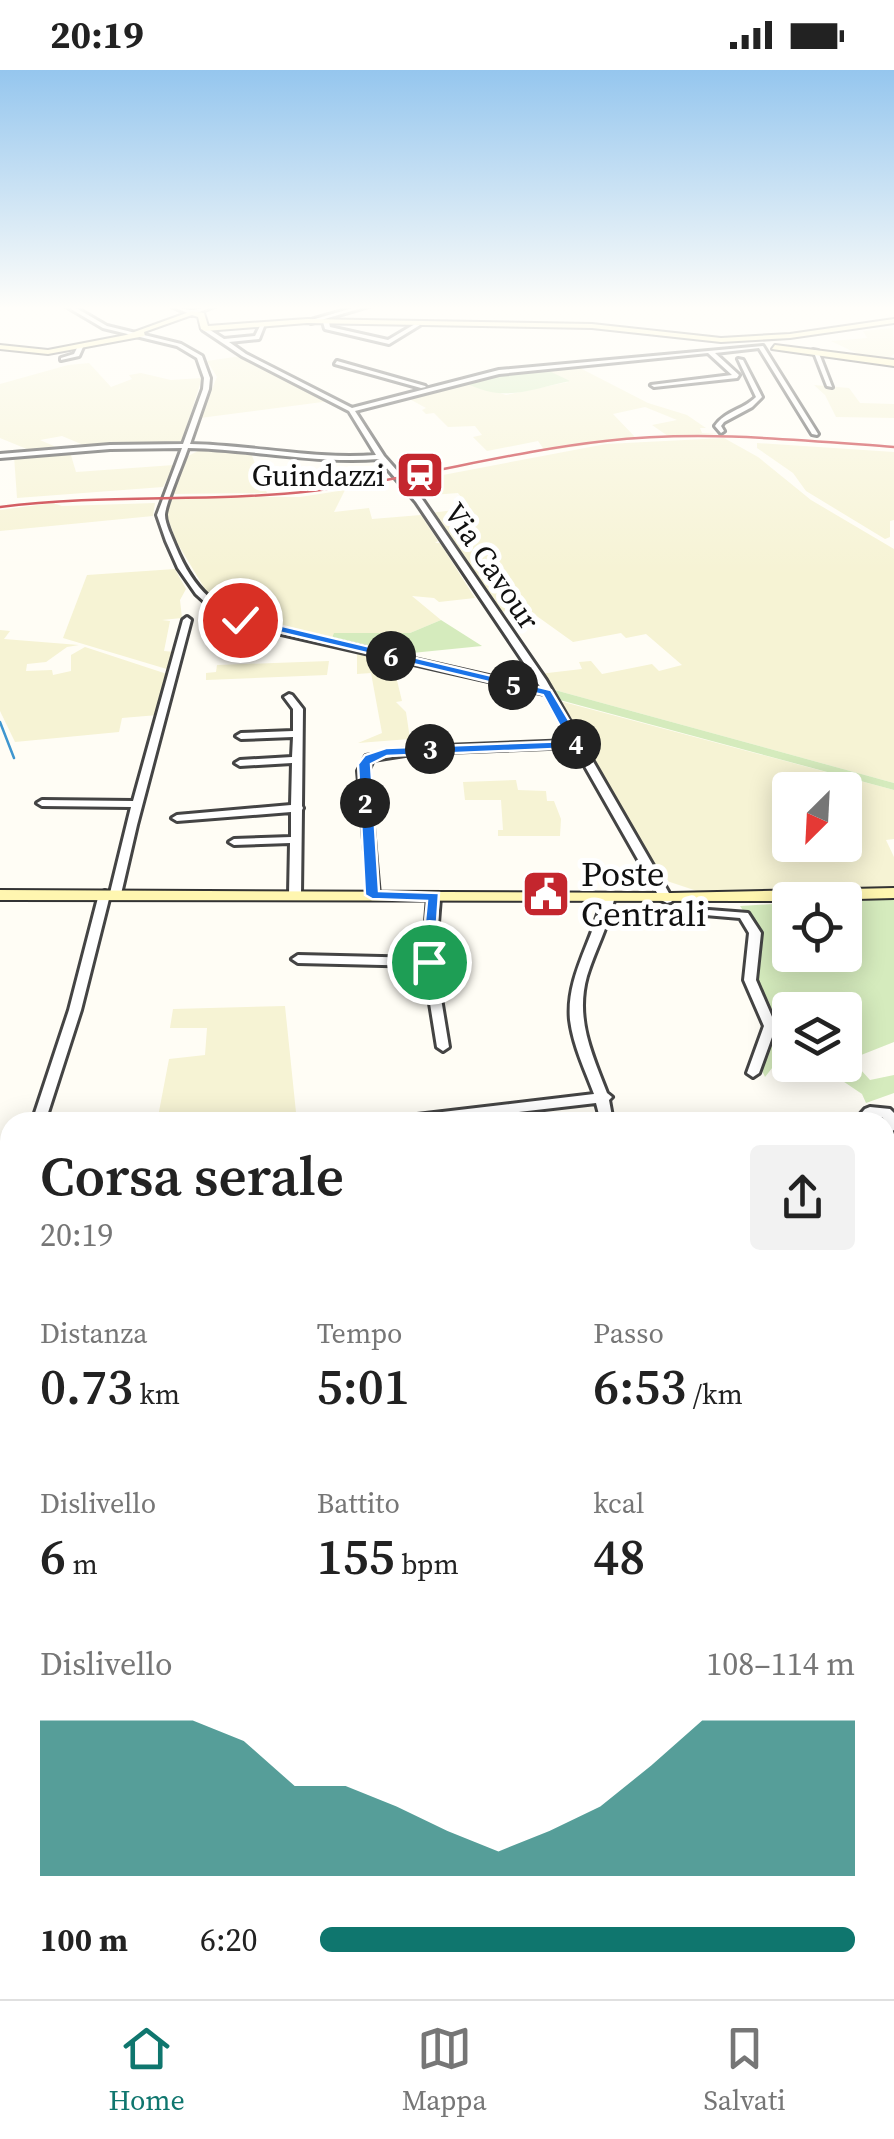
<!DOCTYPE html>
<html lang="it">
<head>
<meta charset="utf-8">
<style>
	:root { --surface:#fff; --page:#f2f2f2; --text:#222; --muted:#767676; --line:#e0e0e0; --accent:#0f766e }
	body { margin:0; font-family:"Source Serif 4",serif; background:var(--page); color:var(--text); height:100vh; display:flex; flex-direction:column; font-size:38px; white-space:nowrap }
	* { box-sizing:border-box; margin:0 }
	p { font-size:32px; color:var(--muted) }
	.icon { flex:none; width:55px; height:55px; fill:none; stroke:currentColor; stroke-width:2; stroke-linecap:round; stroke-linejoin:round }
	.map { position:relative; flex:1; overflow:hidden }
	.details { position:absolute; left:0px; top:1042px; width:895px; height:888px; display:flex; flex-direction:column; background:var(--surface); border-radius:30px 30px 0 0; box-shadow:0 5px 25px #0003 }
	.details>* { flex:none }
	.needle { width:65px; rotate:204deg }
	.fabs { position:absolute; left:772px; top:702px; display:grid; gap:20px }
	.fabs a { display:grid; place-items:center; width:90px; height:90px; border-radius:10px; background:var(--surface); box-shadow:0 5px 25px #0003; font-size:50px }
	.pin { position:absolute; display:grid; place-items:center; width:85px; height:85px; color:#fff; margin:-42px; border:5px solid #fff; border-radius:50%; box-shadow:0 2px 10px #0007 }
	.km { position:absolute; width:50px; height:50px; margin:-25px; border-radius:50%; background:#222; color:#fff; font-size:28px; line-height:50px; text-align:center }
	.round { display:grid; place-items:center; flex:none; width:105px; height:105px; border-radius:10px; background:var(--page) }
	.overview { display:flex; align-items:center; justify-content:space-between; height:170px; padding:0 40px }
	h1 { font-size:55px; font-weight:600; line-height:75px }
	.stats { display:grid; grid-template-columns:repeat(3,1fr); gap:15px; height:170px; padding:10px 40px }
	.stats div { display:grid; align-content:center }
	.stats b { font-size:50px; font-weight:600 }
	.stats small { font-size:28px; font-weight:400 }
	.stats p { font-size:28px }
	.chart { height:280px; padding:20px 40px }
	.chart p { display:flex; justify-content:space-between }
	.chart svg { width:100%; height:180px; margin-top:10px; fill:var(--accent); opacity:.7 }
	ul { padding:0 40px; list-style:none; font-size:32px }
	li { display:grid; grid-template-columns:160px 120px 1fr; align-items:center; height:75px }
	li i { height:25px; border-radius:12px; background:var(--accent) }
	.status { display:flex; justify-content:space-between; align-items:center; height:70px; padding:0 50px; background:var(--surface); direction:ltr }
	.status svg { height:28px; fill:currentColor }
	.tabs { display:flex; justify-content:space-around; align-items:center; height:140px; border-top:2px solid var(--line); background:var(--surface); font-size:28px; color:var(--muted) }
	.tabs a { display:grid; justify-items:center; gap:5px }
	.tabs .selected { color:var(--accent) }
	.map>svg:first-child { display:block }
	.farmland { fill:#f6f3d4; fill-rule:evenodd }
	.green { fill:#d5ebbd }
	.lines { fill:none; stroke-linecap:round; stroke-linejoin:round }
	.stream { stroke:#3f96cf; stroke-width:2.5 }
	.street-casing { stroke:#444; stroke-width:6 }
	.secondary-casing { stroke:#333; stroke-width:4 }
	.street { fill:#fff; fill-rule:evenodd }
	.secondary { fill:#fff6b0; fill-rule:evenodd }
	.rail { stroke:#c4262e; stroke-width:2.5 }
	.route { fill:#1a73e8; stroke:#fff; stroke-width:2.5 }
	.labels { text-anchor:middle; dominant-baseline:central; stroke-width:10; stroke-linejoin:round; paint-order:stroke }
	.far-poi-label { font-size:30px; fill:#111; stroke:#fff; text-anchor:end }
	.far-street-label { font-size:30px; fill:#111; stroke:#fff }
	.poi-label { font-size:35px; fill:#111; stroke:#fff; text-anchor:start }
</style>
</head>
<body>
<div class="status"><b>20:19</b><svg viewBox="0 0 49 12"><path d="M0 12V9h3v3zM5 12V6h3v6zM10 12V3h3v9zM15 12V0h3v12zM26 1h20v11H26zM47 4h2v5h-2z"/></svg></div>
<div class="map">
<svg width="894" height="1929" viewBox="0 0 894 1929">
	<rect width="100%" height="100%" fill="#fffdf5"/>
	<g class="farmland">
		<polygon points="893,258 894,284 885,291 860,285 831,271 867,268 863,261"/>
		<polygon points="241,286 256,295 330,331 200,348 217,307 207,291"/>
		<polygon points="89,293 111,317 132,309 129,305 141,303 171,310 202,308 181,374 93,379 62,366 40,370 63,380 34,382 0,368 0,314 68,295"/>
		<polygon points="578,297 648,333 687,345 706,358 700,358 702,363 720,364 668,366 652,355 677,350 645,337 613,344 636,368 545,381 538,371 487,381 473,367 482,365 475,356 448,357 434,343 426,344 422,340 426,338 404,326 464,312 506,325 568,312 545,299"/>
		<polygon points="814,315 849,318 860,333 894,334 894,348 836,347 825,325"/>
		<polygon points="724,368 758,387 811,430 894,479 894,713 551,619 539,604 582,599 579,592 591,591 602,604 652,594 659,601 682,595 646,564 626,568 621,563 573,572 527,539 499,542 492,533 496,531 470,498 473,496 469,496 431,443 469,438 458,423 419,426 406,412 606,374"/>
		<polygon points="757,373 894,382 894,450 890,451 890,467 885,469 806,421 793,403 757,378"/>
		<polygon points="204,378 250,381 267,423 172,424 188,386"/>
		<polygon points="70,382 76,402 174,395 163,417 17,428 14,386"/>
		<polygon points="345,420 334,442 369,438 372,449 421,445 438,471 435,473 440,473 475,528 439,532 434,528 412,526 441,550 410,563 335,563 331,568 247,549 229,542 208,524 176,471 167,445 170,427 300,427"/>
		<polygon points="53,433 62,436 155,433 153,446 0,461 0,440"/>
		<polygon points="175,499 186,519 180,530 182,548 162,550 170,551 164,581 175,582 170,600 63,568 87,505"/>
		<polygon points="0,560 10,561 4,569 79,575 67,577 46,592 27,594 26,601 52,600 53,605 71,601 71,585 85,577 167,604 158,645 122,648 119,662 15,672 0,641"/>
		<polygon points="357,582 405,592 395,602 402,631 396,632 406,642 410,669 358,673 382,663 371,603 357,604"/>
		<polygon points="329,591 327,605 206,610 206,603 216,602 217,595"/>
		<path d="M556 630 894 720V769L886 770 894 787V818L703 823 658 808ZM790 720H845V775H790Z"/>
		<polygon points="516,710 518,720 546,721 547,731 554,731 561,749 560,766 498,766 498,760 503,760 501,730 465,730 463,712"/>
		<polygon points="285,936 297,1052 157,1052 169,989 205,985 207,958 170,958 173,939"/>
		<polygon points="10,1476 10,1622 2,1622 6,1554 0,1554 0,1503 5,1503"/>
		<polygon points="894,1518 894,1692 885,1692 885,1519"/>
		<polygon points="885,1704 894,1704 894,1929 0,1929 0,1914 10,1913 10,1920 885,1920"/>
	</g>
	<g class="green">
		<path d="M545 299 570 311C528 320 503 333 464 312L512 301Z"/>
		<polygon points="441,550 482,576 412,583 411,588 331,570 334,563 410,563"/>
		<polygon points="551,619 894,713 894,720 556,629"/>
		<polygon points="894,829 894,972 851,989 870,1010 894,1005 894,1023 866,1033 862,1024 819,995 845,995 845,940 790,940 790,988 776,993 765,1007 760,996 774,959 753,906 758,862 740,836 790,833 790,885 845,885 845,831"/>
	</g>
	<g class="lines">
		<polyline class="stream" points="0,652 14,688"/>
		<g class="street-casing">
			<g id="street">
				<path d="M64 235H71L107 256 181 274 202 286 210 308 209 319 190 374C252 375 314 390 376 385L349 341 242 286 203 260V258H207L224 269 255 266 261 254H265L259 269 229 272 246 284 352 338 499 300 763 276 818 364 817 365 812 364 759 278 715 283 739 305 737 308 654 317 651 315 732 305 708 283 499 304 355 341 384 386 422 429 546 610 673 830 671 832 667 833 661 830 574 677 418 683 373 690 368 701 379 825 377 827H369L358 701 366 686 418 677 571 671 545 624 277 563 238 552 216 542 196 524 178 498 166 471 157 445 182 378 110 379 0 388V384L110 375 183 374 203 319 204 308 197 288 177 276 103 258ZM188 378C252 379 315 394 379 389L416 432 541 618 282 559C225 543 199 533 175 475 172 467 165 454 165 445 165 435 184 391 188 378Z"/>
				<path d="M169 235C177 235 182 239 189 240 198 241 208 235 217 235L192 245Z"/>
				<polygon points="363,235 372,235 311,253 308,251"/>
				<polygon points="326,250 329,252 330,257 388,270 415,254 420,255 389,274 325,259 323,252"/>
				<polygon points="78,276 83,277 79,286 61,290 61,288 74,284"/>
				<polygon points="813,280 818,281 832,317 827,316"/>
				<path d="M738 289 743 290 762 327 752 337 724 352 721 356 724 361 721 363 715 356C725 341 743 340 756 327Z"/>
				<polygon points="337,291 425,316 426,317 421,318 335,294"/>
				<polygon points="187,547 191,550 137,755 121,824 115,827 110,825 81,940 45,1052 32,1052 69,940 99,824 105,821 110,823 131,737 42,736 37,733 42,730 133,731 183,550"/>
				<polygon points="289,624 292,625 303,639 302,736 303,738 302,740 301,824 295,827 289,824 290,773 234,775 229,772 234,769 291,767 291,742 177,751 172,748 177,745 291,735 292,693 240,696 235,693 240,690 292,687 293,667 241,669 236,666 241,663 293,661 293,639 284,627"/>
				<polygon points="434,824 440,827 435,892 449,977 443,981 437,977 424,896 298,893 292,889 298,885 423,888 428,827"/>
				<path d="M608 827 614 830C608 857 595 880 587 906 575 949 592 984 607 1023L612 1027 609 1030 613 1052H601L596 1033 434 1052H394L395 1049 400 1047 594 1024C585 1000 573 975 570 950 566 907 593 870 602 830Z"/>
				<polygon points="709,840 748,843 761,863 756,910 776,956 759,1003 753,1007 747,1003 764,956 744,910 749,863 740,848 705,845 703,843 705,841"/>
				<polygon points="870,1037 890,1039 894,1043 894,1060 885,1065 886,1052 882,1047 873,1047 872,1052 860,1052 858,1047 865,1039"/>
				<polygon points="10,1136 10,1163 5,1176 0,1178 0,1150 5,1137"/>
				<rect x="885" y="1238" width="9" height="12"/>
			</g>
		</g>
		<g class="secondary-casing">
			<g id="secondary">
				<polygon points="192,241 204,243 208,256 307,249 592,254 721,268 790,264 894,249 894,253 790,268 721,272 592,258 307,253 205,261 201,259 198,247 192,245 144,262 145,266 48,284 0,279 0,275 48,280 126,265"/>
				<polygon points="775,275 894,290 894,296 772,279"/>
				<polygon points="894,818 894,828 782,831 0,830 0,820 671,823"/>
			</g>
		</g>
		<use href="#street" class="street"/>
		<use href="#secondary" class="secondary"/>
		<path class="rail" d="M0 437C104 423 208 433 312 421 410 410 506 382 605 371 701 360 798 370 894 377"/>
	</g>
	<linearGradient id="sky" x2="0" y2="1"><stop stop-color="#95c6ee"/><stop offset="0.47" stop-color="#fffefa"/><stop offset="1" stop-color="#fffefa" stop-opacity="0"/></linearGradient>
	<rect width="894" height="505" fill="url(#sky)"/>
	<polygon class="route" points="240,546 551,620 583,674 576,678 387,686 371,694 379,821 439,823 434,895 421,892 427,831 372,829 365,825 358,694 365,685 386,678 568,671 543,625 236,552"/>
	<defs>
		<g id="station-square" transform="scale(2.5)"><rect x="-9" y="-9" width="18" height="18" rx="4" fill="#c4262e" stroke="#fff"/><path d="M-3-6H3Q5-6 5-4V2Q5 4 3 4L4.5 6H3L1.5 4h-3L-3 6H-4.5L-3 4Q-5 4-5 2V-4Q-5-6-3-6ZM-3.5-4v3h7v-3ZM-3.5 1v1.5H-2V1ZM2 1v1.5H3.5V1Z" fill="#fff"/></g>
		<g id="civic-square" transform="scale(2.5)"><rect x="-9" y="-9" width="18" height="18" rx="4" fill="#c4262e" stroke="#fff"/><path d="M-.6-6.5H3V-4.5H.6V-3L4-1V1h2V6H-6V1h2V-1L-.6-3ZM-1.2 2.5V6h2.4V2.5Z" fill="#fff"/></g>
	</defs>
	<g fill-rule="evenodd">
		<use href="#station-square" x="420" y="405"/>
		<use href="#civic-square" x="546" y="824"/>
	</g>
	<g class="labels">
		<g class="far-poi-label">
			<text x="385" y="405">Guindazzi</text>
		</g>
		<g class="far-street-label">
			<text transform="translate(492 496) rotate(56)">Via Cavour</text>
		</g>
		<g class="poi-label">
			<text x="581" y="804">Poste<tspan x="581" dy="40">Centrali</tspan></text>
		</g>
	</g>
</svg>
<div class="fabs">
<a><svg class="needle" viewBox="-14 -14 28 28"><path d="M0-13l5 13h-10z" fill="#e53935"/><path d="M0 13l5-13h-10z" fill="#767676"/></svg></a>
<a><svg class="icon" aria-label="locate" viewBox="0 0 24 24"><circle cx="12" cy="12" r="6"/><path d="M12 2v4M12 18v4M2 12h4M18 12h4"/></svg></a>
<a><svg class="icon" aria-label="layers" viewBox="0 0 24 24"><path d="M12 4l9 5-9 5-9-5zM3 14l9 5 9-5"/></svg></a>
</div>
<div class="pin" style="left:429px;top:892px;background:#1e9e55"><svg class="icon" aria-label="arrive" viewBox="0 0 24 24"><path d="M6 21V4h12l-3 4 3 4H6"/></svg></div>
<div class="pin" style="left:240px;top:550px;background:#d93025"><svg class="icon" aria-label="check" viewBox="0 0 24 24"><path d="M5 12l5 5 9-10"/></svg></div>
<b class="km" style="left:365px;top:733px">2</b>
<b class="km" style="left:430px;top:679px">3</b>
<b class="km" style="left:576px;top:674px">4</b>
<b class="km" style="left:513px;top:615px">5</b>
<b class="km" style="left:391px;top:586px">6</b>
<section class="details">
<div class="overview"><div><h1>Corsa serale</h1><p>20:19</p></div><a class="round"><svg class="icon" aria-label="share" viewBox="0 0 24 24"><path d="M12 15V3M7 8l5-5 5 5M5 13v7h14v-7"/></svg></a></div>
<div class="stats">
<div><p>Distanza</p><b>0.73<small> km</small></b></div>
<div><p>Tempo</p><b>5:01</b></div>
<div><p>Passo</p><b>6:53<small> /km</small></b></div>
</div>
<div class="stats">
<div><p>Dislivello</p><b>6<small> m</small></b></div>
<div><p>Battito</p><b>155<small> bpm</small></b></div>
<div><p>kcal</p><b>48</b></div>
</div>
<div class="chart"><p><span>Dislivello</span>108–114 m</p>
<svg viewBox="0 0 160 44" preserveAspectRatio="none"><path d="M0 44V6L10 6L20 6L30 6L40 11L50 22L60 22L70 27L80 33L90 38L100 33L110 27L120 17L130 6L140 6L150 6L160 6V44z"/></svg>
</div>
<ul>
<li><b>100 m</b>6:20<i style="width:100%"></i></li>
</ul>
</section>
</div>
<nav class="tabs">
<a class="selected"><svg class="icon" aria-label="home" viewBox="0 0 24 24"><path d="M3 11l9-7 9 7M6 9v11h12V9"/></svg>Home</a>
<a><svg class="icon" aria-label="map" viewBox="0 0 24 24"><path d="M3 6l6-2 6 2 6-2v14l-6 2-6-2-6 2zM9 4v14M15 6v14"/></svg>Mappa</a>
<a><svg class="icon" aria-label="saved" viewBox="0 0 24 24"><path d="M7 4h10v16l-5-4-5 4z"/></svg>Salvati</a>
</nav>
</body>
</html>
